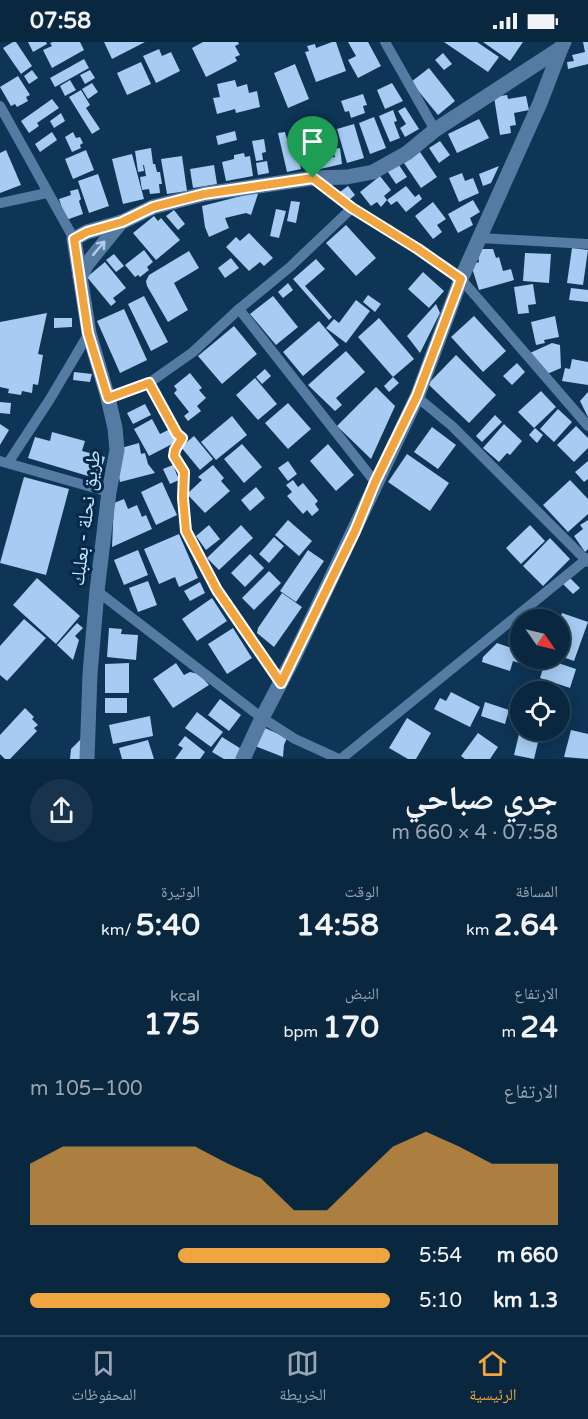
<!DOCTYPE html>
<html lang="ar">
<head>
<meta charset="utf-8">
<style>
	:root { --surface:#0a2740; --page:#18334b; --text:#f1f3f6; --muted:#99a5b1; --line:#2a4459; --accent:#f1a540 }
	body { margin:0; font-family:"Varela Round","Noto Naskh Arabic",sans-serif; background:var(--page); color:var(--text); direction:rtl; height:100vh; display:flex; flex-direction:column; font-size:22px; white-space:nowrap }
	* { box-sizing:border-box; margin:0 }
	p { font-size:20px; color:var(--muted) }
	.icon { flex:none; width:33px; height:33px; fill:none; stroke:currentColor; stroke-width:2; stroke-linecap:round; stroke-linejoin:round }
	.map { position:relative; height:717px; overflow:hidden; direction:ltr }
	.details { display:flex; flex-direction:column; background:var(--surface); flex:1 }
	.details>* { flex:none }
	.needle { width:39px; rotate:124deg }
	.fabs { position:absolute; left:510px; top:567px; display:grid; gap:12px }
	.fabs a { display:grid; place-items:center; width:60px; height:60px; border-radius:50%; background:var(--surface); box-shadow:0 3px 15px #0003,0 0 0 2px var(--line); font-size:30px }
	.pin { position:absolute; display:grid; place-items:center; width:51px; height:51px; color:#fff; margin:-62px -26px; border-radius:50% 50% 50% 0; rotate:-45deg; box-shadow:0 0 6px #0007 }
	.pin .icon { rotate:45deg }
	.round { display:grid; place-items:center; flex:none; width:63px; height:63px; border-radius:32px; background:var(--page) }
	.summary { display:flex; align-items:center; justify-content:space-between; height:102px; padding:0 30px }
	h1 { font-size:33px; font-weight:700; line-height:45px }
	.metrics { display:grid; grid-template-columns:repeat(3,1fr); gap:9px; height:102px; padding:6px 30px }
	.metrics div { display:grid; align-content:center }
	.metrics b { font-size:30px; font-weight:700 }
	.metrics small { font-size:16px; font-weight:400 }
	.metrics p { font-size:16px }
	.chart { height:168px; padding:12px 30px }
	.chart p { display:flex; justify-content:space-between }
	.chart svg { width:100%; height:108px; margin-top:6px; fill:var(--accent); opacity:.7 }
	ul { padding:0 30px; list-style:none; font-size:20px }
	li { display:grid; grid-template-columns:96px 72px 1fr; align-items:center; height:45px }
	li i { height:15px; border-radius:8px; background:var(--accent) }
	.status { display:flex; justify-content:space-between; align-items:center; height:42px; padding:0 30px; background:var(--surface); direction:ltr }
	.status svg { height:16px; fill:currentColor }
	.tab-bar { display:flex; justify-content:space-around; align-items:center; height:84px; border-top:2px solid var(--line); background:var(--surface); font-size:16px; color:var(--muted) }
	.tab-bar a { display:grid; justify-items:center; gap:3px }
	.tab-bar .on { color:var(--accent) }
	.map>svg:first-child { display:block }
	.building { fill:#a7cbf2 }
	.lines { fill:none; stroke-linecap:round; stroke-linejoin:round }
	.street { stroke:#567ba3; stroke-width:10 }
	.secondary { stroke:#567ba3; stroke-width:15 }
	.oneway { stroke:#b2cbe6 }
	.route-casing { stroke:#fff; stroke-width:12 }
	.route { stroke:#f1a540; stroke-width:8 }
	.labels { text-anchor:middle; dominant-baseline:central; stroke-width:6; stroke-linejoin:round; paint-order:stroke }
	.street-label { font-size:20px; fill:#d1e6fc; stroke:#03294b }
</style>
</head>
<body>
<div class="status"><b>07:58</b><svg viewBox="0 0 49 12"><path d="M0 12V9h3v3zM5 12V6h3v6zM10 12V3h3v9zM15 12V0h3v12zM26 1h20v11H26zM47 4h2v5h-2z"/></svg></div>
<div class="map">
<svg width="588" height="717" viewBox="0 0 588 717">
	<rect width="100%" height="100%" fill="#0e3456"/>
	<g class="building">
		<polygon points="13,0 16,0 32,24 21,32 3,6"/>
		<polygon points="28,0 46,0 47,2 33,10"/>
		<polygon points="53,0 80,0 84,8 52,26 43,8 52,4 50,1"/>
		<polygon points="104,0 145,0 112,17"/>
		<polygon points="203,0 238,0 239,2 235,4 240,13 235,15 237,19 206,35 192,6"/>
		<polygon points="332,0 336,0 346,29 316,40 305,10 309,9 307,4 315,2 316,6"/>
		<polygon points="348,0 368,0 381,24 358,36 348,18 356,14"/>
		<polygon points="444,0 477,0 499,15 488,30"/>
		<polygon points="483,0 523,0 510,19"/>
		<polygon points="583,0 588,0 588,22 568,27 567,20 574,19 572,13 585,10"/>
		<polygon points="159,7 162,14 171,10 180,29 156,41 143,14"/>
		<polygon points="443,11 452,22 444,28 435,18"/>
		<polygon points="84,17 89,26 55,45 50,36"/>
		<polygon points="141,20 151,42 127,53 117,31"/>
		<polygon points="295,22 309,57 288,66 274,31"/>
		<polygon points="429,26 455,59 438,73 411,40"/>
		<polygon points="32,28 38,36 29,42 24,34"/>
		<polygon points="90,28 95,36 85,42 80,33"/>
		<polygon points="18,34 30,53 26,55 28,59 17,65 15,62 11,64 0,45"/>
		<polygon points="70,38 76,48 65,54 60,44"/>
		<polygon points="235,38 237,45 247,42 249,51 257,49 260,65 236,71 235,67 217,72 213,56 220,55 217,42"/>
		<polygon points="92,41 98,50 88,57 82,47"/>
		<polygon points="392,41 403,59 385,67 377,48"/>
		<polygon points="81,48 90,63 86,66 100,87 92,92 69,55"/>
		<polygon points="363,52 367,63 363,64 365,71 351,76 349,69 345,70 341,59"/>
		<polygon points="507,53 508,57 526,54 529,68 514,71 516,83 510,84 511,91 500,93 494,55"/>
		<polygon points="52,57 59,66 37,81 39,84 29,91 21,79"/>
		<polygon points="405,65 419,87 405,95 400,86 406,82 398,69"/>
		<polygon points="393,68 397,79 394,80 400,96 390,100 379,74"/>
		<polygon points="61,71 65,79 54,86 50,79"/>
		<polygon points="374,75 386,106 370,112 359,81"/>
		<polygon points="479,77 489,96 457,111 448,92"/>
		<polygon points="354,82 364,116 347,121 337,87"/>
		<polygon points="235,89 237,98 218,103 216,94"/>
		<polygon points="52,90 57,98 40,110 35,102"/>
		<polygon points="73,90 76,96 80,95 83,101 80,103 81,106 72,110 65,95"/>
		<polygon points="285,90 288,101 294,100 301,127 287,130 278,91"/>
		<polygon points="330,95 333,112 306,117 304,108 308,108 306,99"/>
		<polygon points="264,97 266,110 262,111 263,118 256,119 252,99"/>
		<polygon points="440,99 450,113 439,121 429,106"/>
		<polygon points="151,106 153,122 155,122 157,130 160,130 162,142 159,142 160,151 150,152 149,147 142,148 140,135 146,134 144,123 143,123 144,129 138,130 135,109"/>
		<polygon points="340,106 342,122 320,127 318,118 335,115 333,107"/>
		<polygon points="6,108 21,143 0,151 0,111"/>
		<polygon points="86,108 94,128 73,137 65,117"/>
		<polygon points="420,110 437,135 421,146 404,121"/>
		<polygon points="244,111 245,115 250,114 253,134 226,139 222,120 234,117 234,113"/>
		<polygon points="132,112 144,157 123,162 112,117"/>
		<polygon points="182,114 187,149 167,152 161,117"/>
		<polygon points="267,119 269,131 258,133 256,121"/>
		<polygon points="397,120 407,135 396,142 386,127"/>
		<polygon points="214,123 217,142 193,146 190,127"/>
		<polygon points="499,124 491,141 483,144 479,132"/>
		<polygon points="462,131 465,139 473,136 479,151 459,160 449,136"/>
		<polygon points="98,132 109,164 89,171 78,139"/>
		<polygon points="380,134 391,148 384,154 387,158 406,144 415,155 419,152 422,157 406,170 397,159 391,163 387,158 381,165 377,160 371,164 360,150"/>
		<polygon points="348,144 355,153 348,159 340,150"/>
		<polygon points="78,147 81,157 79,159 83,172 66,178 59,157 71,153 70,149"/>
		<polygon points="253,151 258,152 251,173 246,171 225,176 229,186 209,195 205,185 202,164"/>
		<polygon points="473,158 480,170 470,176 473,183 458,191 448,172"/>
		<polygon points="291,159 300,160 296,181 287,179"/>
		<polygon points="433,160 446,177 437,183 442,190 433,197 415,174"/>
		<polygon points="276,167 286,169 279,196 270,194"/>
		<polygon points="174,168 185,182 178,188 166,174"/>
		<polygon points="154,174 158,179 161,176 180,198 156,218 133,191"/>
		<polygon points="346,183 376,216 356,234 326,201"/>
		<polygon points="249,191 273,216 264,224 260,220 249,229 226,205 236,195 240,199"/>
		<polygon points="572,206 588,208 583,243 567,241"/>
		<polygon points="477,207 493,207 496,216 499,215 503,229 511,227 514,238 479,248 471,223 479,220"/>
		<polygon points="144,208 153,220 147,225 149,228 140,235 138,233 135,235 125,223"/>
		<polygon points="189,209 199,226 174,241 188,268 168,280 147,244 146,239 149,233"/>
		<polygon points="525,211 551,212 549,241 523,239"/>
		<polygon points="114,212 124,224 116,230 106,218"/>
		<polygon points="231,216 239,226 225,236 218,226"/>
		<polygon points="316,217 325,227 305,244 332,275 329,278 293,237"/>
		<polygon points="105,220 126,246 113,256 116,260 111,264 87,235"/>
		<polygon points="423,230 444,249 429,266 408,247"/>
		<polygon points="288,241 293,248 283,256 278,250"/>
		<polygon points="533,242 536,262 528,263 529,271 518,272 514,245"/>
		<polygon points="571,246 588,248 588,260 569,258"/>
		<polygon points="368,253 381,262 375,270 363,260"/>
		<polygon points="144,254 168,300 151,309 128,262"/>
		<polygon points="273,254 298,285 276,303 250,272"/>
		<polygon points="356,258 370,269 346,301 326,286 334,277 339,281"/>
		<polygon points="436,262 440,271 420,311 407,294"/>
		<polygon points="124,267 147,318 120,331 97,279"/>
		<polygon points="47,271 38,312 43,313 38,343 33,342 32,351 22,349 21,353 8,351 9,347 0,345 0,280"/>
		<polygon points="474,274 506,309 483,330 451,295"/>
		<polygon points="555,274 559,295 544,298 545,301 536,303 531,280"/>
		<polygon points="54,276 72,276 72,285 54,286"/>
		<polygon points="379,276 414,317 393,335 358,295"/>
		<polygon points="319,279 339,303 303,334 283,310"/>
		<polygon points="234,284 257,312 222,342 198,314"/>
		<polygon points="552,301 560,303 561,326 547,332 530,311"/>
		<polygon points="346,309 365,330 336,356 342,363 335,369 308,343"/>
		<polygon points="456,313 496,353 469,381 428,342"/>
		<polygon points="572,317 588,320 588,343 562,339 565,326 570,327"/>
		<polygon points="517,321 525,330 512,343 503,334"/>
		<polygon points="265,327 271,334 262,342 256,335"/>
		<polygon points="74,330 92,332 90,340 73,338"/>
		<polygon points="190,331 202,346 199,348 206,356 197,364 201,369 188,379 184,374 189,370 174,351 177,348 174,344"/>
		<polygon points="393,335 399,341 389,350 384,344"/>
		<polygon points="255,336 277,362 258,378 236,353"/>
		<polygon points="376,345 395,364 371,417 337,384"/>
		<polygon points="541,349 556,365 534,386 518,370"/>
		<polygon points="588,350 588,375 580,359"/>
		<polygon points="0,360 11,361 10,372 0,371"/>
		<polygon points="288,361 311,387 288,407 265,381"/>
		<polygon points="145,362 151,373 133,382 127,371"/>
		<polygon points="558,367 572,380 554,400 540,387"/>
		<polygon points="495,373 502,380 482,400 476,394"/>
		<polygon points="232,374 247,393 216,418 201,400"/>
		<polygon points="152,377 160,392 170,387 176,400 149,414 134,387"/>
		<polygon points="0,382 9,388 0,403"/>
		<polygon points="504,382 522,399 510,413 507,411 499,420 483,406"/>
		<polygon points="576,384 588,396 588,406 574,420 557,403"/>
		<polygon points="432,385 456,403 438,427 414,410"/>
		<polygon points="535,386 543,393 537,401 529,393"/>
		<polygon points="52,390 85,399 82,409 105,415 98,437 28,416 35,395 50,399"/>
		<polygon points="194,394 213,417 200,428 181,405"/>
		<polygon points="139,401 141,412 145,411 148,422 155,431 120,440 118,430 121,406"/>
		<polygon points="242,402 262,425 244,441 224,417"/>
		<polygon points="328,402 354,433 336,449 310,419"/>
		<polygon points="407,412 449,441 430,469 388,440"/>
		<polygon points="288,419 297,432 288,439 278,426"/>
		<polygon points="588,419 588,437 584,440 575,430"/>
		<polygon points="173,423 179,438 170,442 163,427"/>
		<polygon points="213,423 224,436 221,439 230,449 205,471 187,452 202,438 198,435"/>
		<polygon points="24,435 69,447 46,533 0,521"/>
		<polygon points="293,438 298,445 303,441 318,459 315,462 319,468 312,474 307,468 303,472 287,454 292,450 286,443"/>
		<polygon points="570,438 588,457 588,472 568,490 543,463"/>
		<polygon points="162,440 177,473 156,483 141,450"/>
		<polygon points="256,445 265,456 250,469 241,458"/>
		<polygon points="124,457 128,467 137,463 142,475 146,473 152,487 112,505 114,461"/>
		<polygon points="288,478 312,499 299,514 275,493"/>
		<polygon points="588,478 588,507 585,510 574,494 583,487 580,483"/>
		<polygon points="209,483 220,497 206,508 196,494"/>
		<polygon points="241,483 253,496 219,528 207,516"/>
		<polygon points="530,483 545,499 521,522 506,506"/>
		<polygon points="179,492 198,536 179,545 175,535 159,542 144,507"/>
		<polygon points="274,495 284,504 269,521 259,512"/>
		<polygon points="550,496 570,517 543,544 523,524"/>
		<polygon points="138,508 148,533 124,543 114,518"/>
		<polygon points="308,508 324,519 296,560 280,549"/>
		<polygon points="250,512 264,526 245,545 231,531"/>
		<polygon points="269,529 281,541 254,568 242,556"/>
		<polygon points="37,536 80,574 56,602 13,563"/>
		<polygon points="570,536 580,546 573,552 563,542"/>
		<polygon points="148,539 157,563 138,570 129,546"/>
		<polygon points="200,540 205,551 190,559 184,549"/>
		<polygon points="282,551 302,565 274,605 257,591 258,586"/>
		<polygon points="212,556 227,579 197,599 182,577"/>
		<polygon points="562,571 588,580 574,619 560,614 560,577"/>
		<polygon points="24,577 46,596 7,639 0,633 0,604"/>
		<polygon points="77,581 83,586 75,594 79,598 73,618 57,603"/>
		<polygon points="109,586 122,587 121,592 138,593 136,618 107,615"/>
		<polygon points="233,586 252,616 227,632 208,602"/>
		<polygon points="497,601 520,609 519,621 513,619 510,629 482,620 483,615"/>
		<polygon points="546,617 576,627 570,646 540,636"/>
		<polygon points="129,621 129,651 105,651 105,622"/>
		<polygon points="176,621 184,633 190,630 199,632 209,643 173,666 153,637"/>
		<polygon points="451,650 480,665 470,685 434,667 440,656 446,659"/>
		<rect x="105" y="656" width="22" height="15"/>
		<polygon points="220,657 241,673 229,689 208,673"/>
		<polygon points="485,660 509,668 505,682 481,674"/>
		<polygon points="25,666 34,675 32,677 38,683 34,686 37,689 10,717 5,717 0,712 0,693"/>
		<polygon points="197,670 223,690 211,705 185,686"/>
		<polygon points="150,674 153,694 113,702 109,683"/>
		<polygon points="407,676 431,691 416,717 408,717 389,706"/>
		<polygon points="263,685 287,696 284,703 283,715 255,704"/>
		<polygon points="520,688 541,688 534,717 514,713"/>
		<polygon points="571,688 588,692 588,717 564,715"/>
		<polygon points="478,691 498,705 490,717 465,717 461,714"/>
		<polygon points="84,694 83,717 70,717 71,707"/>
		<polygon points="185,694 205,710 200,717 175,717 183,706 178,703"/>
		<polygon points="222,695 243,708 237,717 224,717 212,710"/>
		<polygon points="148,698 154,717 122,717 119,706"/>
	</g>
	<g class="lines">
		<g class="street">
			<polyline points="385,0 435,88"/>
			<polyline points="0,64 74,197"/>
			<polyline points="313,136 352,166 418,207 461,237 588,384"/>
			<polyline points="0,161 47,151"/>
			<polyline points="480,196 588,202"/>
			<polyline points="239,267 375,440"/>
			<polyline points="149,341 177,391 181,396 175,408 174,414 184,430 183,456 186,489 217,548 281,641"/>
			<polyline points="417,355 452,384 588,520"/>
			<polyline points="108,356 149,341 193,310 239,267 290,225 352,166"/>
			<polyline points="0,419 109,450"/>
			<polyline points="8,421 50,357 89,291"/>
			<polyline points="97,549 262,676 295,697 339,717"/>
			<polyline points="341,717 588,516"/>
		</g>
		<g class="secondary">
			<polyline points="80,235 87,222 121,180"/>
			<polyline points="87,717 90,632 97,549 109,450 117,408 115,386 108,356 89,291 74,197 87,190 122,180 153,165 204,152 313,136 347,135 373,130 407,111 435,88 561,6 564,0"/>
			<polyline points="243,717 262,676 293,617 417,355 461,237 540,61 561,6"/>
		</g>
	</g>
	<defs><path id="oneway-shaft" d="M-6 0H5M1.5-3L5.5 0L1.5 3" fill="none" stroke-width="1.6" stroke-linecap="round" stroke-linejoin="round" transform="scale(1.5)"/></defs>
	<use class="oneway" href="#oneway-shaft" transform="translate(99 206) rotate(-50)"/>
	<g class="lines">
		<g class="route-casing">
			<polygon id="route" points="313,136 352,166 418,207 461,237 417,354 375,440 355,489 281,641 217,548 186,489 183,456 184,430 174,414 175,408 182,396 177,392 149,341 108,356 88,291 74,197 87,190 122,180 153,165 204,152"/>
		</g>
		<use href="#route" class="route"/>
	</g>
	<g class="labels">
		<g class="street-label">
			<text transform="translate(86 476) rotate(-83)">طريق نحلة - بعلبك</text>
		</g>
	</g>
</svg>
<div class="fabs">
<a><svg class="needle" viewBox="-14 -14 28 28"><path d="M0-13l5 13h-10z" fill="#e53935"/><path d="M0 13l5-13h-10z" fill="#99a5b1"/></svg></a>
<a><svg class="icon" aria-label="locate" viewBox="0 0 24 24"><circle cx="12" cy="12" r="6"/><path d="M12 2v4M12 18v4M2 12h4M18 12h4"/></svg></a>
</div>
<div class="pin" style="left:313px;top:136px;background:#1e9e55"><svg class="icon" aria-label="arrive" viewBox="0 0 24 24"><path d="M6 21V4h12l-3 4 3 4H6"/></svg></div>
</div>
<section class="details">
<div class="summary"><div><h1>جري صباحي</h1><p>07:58 · 4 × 660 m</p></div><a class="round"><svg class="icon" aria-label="share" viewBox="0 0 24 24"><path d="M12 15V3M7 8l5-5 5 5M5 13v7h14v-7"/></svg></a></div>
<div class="metrics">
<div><p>المسافة</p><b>2.64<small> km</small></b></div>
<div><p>الوقت</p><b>14:58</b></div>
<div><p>الوتيرة</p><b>5:40<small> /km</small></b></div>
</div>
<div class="metrics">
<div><p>الارتفاع</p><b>24<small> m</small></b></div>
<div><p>النبض</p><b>170<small> bpm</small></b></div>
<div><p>kcal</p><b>175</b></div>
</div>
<div class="chart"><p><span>الارتفاع</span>100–105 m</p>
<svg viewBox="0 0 160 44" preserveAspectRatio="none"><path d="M0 44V19L10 12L20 12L30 12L40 12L50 12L60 19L70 25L80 38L90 38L100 25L110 12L120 6L130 12L140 19L150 19L160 19V44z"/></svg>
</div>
<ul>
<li><b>660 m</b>5:54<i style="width:59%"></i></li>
<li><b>1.3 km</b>5:10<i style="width:100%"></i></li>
</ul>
</section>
<nav class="tab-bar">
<a class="on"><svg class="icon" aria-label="home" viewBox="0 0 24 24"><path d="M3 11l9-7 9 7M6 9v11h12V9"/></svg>الرئيسية</a>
<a><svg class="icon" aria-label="map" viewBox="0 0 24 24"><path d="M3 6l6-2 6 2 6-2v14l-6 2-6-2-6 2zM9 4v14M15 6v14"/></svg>الخريطة</a>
<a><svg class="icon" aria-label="saved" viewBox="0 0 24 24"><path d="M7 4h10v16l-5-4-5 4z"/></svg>المحفوظات</a>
</nav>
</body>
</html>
